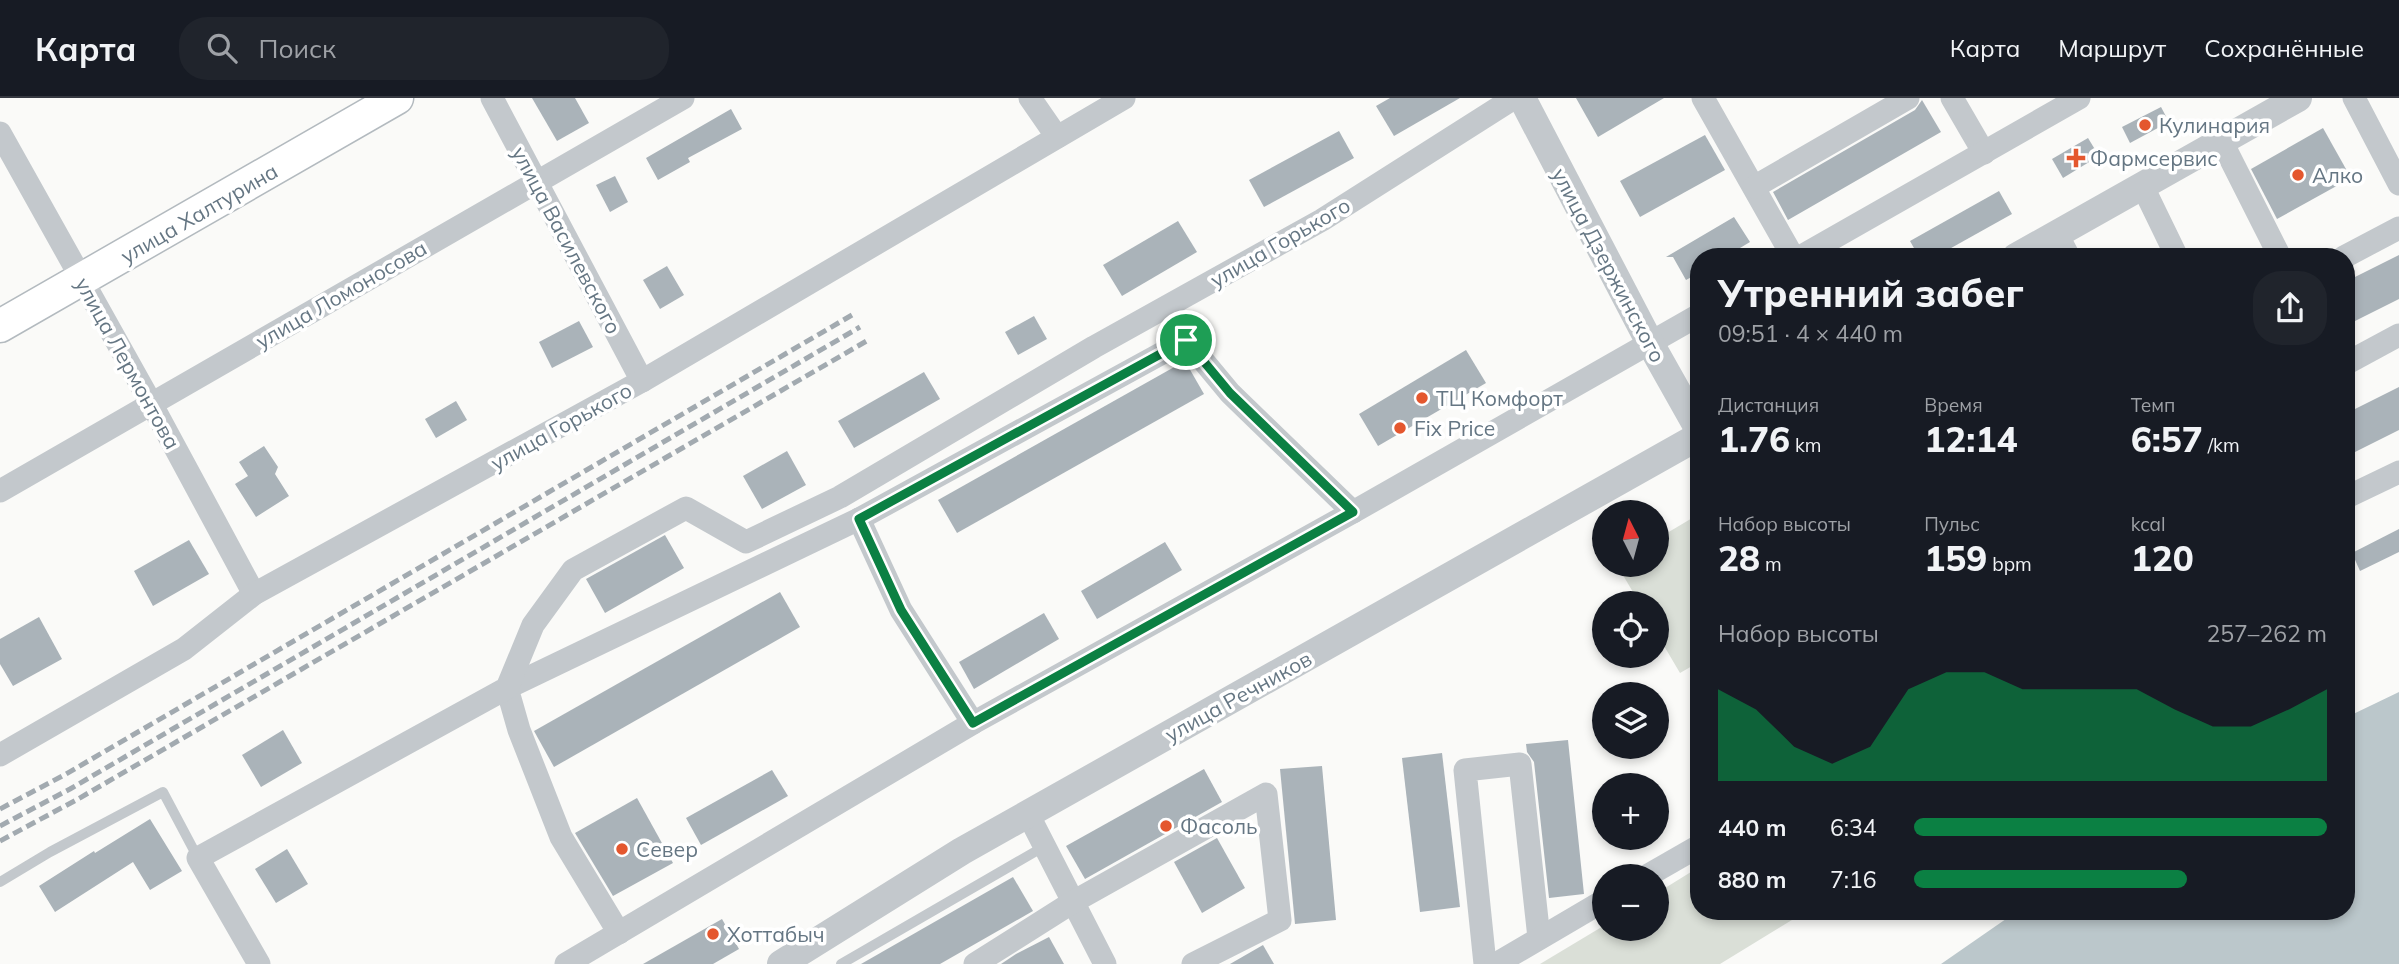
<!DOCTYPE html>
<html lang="ru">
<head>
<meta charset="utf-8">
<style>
	:root { --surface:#171b24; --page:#20242c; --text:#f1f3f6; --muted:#9ea1a6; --line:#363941; --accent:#0b8043 }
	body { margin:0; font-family:Mulish,sans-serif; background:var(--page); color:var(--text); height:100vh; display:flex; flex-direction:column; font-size:26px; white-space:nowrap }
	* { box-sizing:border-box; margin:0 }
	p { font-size:23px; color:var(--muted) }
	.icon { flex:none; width:38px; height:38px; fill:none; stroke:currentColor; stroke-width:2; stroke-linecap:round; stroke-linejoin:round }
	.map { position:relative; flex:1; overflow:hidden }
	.drawer { position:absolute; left:1690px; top:150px; width:665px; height:672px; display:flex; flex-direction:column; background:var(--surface); border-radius:28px; box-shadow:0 4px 10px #0003 }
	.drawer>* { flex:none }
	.needle { width:46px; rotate:354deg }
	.buttons { position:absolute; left:1592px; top:402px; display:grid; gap:14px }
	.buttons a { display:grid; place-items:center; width:77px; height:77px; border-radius:50%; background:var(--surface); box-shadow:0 4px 10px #0003; font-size:35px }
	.pin { position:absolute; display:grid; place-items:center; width:60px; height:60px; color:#fff; margin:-30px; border:4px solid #fff; border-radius:50%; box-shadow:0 2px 7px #0007 }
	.round { display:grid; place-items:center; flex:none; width:74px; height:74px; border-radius:28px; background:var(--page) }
	.head { display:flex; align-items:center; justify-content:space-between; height:119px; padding:0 28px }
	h1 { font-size:38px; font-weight:800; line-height:52px }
	.stats { display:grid; grid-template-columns:repeat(3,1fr); gap:10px; height:119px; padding:7px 28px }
	.stats div { display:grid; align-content:center }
	.stats b { font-size:35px; font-weight:800 }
	.stats small { font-size:19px; font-weight:400 }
	.stats p { font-size:19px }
	.chart { height:196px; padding:14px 28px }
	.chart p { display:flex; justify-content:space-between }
	.chart svg { width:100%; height:126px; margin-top:7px; fill:var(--accent); opacity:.7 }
	ul { padding:0 28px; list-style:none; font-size:23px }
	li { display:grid; grid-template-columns:112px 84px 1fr; align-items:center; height:52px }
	li i { height:18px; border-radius:9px; background:var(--accent) }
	header { display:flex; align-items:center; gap:42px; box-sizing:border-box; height:98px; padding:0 35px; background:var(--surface); border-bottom:2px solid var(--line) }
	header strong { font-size:33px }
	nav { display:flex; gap:38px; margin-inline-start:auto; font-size:24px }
	.search { width:490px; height:63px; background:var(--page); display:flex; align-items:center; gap:18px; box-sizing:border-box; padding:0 24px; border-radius:28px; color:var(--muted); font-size:26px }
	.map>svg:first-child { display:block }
	.green { fill:#dadfd7 }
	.water { fill:#bbc7cb }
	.building { fill:#aab3b9 }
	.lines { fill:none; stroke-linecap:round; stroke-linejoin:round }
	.secondary-casing { stroke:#b3babf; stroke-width:35 }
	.service { stroke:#c3c8cc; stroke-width:10 }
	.minor { stroke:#c3c8cc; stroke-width:23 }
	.tertiary { stroke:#c3c8cc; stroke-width:28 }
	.secondary { stroke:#fff; stroke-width:32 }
	.rail { stroke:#a2aab0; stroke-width:5; stroke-dasharray:10 5; stroke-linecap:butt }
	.route-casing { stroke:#fff; stroke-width:14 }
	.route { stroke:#0b8043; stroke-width:9 }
	.poi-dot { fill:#e4572e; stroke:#fff; stroke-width:2.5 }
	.labels { text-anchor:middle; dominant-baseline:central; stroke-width:7; stroke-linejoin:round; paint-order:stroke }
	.poi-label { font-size:21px; fill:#657683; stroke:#fff; text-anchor:start }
	.street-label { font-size:21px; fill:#657683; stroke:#fff }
</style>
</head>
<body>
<header>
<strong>Карта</strong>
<div class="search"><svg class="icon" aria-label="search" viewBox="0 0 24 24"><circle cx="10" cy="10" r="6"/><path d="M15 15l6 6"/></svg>Поиск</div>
<nav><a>Карта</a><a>Маршрут</a><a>Сохранённые</a></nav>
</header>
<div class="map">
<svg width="2399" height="866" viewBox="0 0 2399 866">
	<rect width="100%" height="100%" fill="#fafaf8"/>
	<g class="green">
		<polygon points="1699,416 1699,564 1680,575 1657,536 1657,506 1640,506 1617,467 1657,467 1657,441"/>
		<polygon points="1699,769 1699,814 1805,814 1720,866 1540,866 1605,827 1605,831 1657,831 1657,795"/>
	</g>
	<polygon class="water" points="2399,594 2399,866 1941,866 2016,814 2347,814 2347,619"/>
	<g class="building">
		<polygon points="532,0 575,0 589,25 557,43"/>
		<polygon points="1390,0 1460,0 1394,38 1376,8"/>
		<polygon points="1576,0 1664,0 1598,39"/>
		<polygon points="1922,2 1941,34 1788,122 1773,94 1915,12"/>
		<polygon points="2161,9 2169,24 2130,45 2122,29"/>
		<polygon points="731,11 742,31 688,60 690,64 658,82 646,60"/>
		<polygon points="2323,30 2351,80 2277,121 2251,71"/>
		<polygon points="1339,33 1354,60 1264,109 1249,82"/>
		<polygon points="1705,37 1725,72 1640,119 1620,83"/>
		<polygon points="2088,40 2099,58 2063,80 2052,61"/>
		<polygon points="615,78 628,104 610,114 596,87"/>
		<polygon points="1999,93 2012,116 1935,159 1919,159 1910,143"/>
		<polygon points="1734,119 1750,144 1725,159 1699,159 1699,175 1686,182 1673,159 1666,159"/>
		<polygon points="1178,123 1197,154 1122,198 1103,167"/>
		<polygon points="2399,157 2399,201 2347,227 2347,183"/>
		<polygon points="667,168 684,197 660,211 643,182"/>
		<polygon points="1034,218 1047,241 1018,257 1005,234"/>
		<polygon points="579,223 593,249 552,270 539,244"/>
		<polygon points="1466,252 1486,285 1378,348 1359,316"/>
		<polygon points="1185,263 1204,296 957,435 938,402"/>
		<polygon points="924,274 940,301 854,350 838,323"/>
		<polygon points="2399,289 2399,332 2347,358 2347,315"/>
		<polygon points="456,303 467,322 436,340 425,321"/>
		<polygon points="264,348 278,369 275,376 289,398 256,419 235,386 248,378 239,364"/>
		<polygon points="787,353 806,387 762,411 743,378"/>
		<polygon points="2399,431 2399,454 2360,473 2352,455"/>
		<polygon points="665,437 684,470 605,515 586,481"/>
		<polygon points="189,442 209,476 153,508 134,473"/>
		<polygon points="1165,444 1182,472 1097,521 1081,493"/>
		<polygon points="780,494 800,529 554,669 534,633"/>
		<polygon points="1044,515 1059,541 974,591 959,564"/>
		<polygon points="39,519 62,561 13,588 0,566 0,541"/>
		<polygon points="283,632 302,665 261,689 242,657"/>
		<polygon points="1568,642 1584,796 1549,800 1534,664 1527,654 1526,646"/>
		<polygon points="1442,655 1460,809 1420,814 1402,660"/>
		<polygon points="1322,668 1336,822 1295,826 1280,671"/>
		<polygon points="1204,671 1222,704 1085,781 1066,748"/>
		<polygon points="772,672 788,698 701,747 686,720"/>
		<polygon points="637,700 673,765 613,798 575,735"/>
		<polygon points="150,721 182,773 150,792 133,764 55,814 39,788 94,753 95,755"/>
		<polygon points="1217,740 1245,790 1202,815 1174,764"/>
		<polygon points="287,751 308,786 276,805 255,771"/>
		<polygon points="1013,779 1033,813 940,866 861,866"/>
		<polygon points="722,821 739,851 713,866 643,866"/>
		<polygon points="1049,839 1064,866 1001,866 1016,856"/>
		<polygon points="1263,847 1274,866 1230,866"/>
	</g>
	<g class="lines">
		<g class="secondary-casing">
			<polyline id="secondary" points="0,228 397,0"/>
		</g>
		<g class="service">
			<polyline points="0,784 50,754 163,694 198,760"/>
			<polyline points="841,866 1045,748"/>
		</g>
		<g class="minor">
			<polyline points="492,0 642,283"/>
			<polyline points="1030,0 1057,39"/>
			<polyline points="1703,0 1793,159"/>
			<polyline points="1952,0 1984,55"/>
			<polyline points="2354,0 2399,86"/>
			<polyline points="0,35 151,305 254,496"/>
			<polyline points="2222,44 2280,159"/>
			<polyline points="1754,89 1908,0"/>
			<polyline points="2143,89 2177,159"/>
			<polyline points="2057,136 2069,159"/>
			<polyline points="1800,159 2079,0"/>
			<polyline points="2344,159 2399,130"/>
			<polyline points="2347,265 2399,237"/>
			<polyline points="0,393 683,0"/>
			<polyline points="2347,399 2399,374"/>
			<polyline points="859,421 901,512 973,625"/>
			<polyline points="0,657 184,551 254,496 642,283 1124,0"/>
			<polyline points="1028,716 1105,866"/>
			<polyline points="1645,779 1699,748"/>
			<polyline points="619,835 561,739 519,632 507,590 859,421 1186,242 1230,295 1353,414"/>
			<polyline points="259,866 198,760 507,590 533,527 573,472 686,410 746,444 840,399 1094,249 1322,122 1514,0"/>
			<polyline points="566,866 973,625 1353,414 1699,217"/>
			<polyline points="975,866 1073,804 1266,696 1280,822 1193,866"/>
			<polyline points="1485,866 1465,672 1520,666 1539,840"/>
			<polyline points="1496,866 1605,802"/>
		</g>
		<g class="tertiary">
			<polyline points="1522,0 1650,245 1699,332"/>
			<polyline points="2016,159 2298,0"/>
			<polyline points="781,866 962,753 1699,338"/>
		</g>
		<use href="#secondary" class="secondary"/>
		<g class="rail">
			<polyline points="0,711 66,676 852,217"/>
			<polyline points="0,728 70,691 860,229"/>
			<polyline points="0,743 78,701 870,241"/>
		</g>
	</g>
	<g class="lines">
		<g class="route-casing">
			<polygon id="route" points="1186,242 1230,295 1353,414 973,625 901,512 859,421"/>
		</g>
		<use href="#route" class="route"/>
	</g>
	<g class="poi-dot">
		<circle cx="2145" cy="27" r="7"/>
		<path d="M2072.5 49.5h7v7h7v7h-7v7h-7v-7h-7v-7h7z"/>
		<circle cx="2298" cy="77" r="7"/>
		<circle cx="1422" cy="300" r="7"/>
		<circle cx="1400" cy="330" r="7"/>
		<circle cx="1166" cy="728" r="7"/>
		<circle cx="622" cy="751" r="7"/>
		<circle cx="713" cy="836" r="7"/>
	</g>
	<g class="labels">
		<g class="poi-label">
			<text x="2159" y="27">Кулинария</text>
			<text x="2090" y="60">Фармсервис</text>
			<text x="2312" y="77">Алко</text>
			<text x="1436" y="300">ТЦ Комфорт</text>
			<text x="1414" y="330">Fix Price</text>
			<text x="1180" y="728">Фасоль</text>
			<text x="636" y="751">Север</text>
			<text x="727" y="836">Хоттабыч</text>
		</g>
		<g class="street-label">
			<text transform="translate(199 115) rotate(-30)">улица Халтурина</text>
			<text transform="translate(567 142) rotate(62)">улица Василевского</text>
			<text transform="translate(1280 144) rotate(-30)">улица Горького</text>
			<text transform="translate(1609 167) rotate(62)">улица Дзержинского</text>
			<text transform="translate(341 196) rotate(-30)">улица Ломоносова</text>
			<text transform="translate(128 265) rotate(61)">улица Лермонтова</text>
			<text transform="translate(561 328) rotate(-29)">улица Горького</text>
			<text transform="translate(1238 598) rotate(-29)">улица Речников</text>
		</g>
	</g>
</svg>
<div class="buttons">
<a><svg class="needle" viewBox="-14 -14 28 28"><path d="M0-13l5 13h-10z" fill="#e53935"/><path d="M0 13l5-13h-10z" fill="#9ea1a6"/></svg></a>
<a><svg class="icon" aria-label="locate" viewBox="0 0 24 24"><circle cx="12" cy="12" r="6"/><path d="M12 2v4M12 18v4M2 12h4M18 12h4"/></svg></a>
<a><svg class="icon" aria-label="layers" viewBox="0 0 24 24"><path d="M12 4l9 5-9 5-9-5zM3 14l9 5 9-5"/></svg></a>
<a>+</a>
<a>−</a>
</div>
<div class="pin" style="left:1186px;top:242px;background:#1e9e55"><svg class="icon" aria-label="arrive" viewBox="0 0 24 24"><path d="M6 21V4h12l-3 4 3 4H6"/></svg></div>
<section class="drawer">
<div class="head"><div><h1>Утренний забег</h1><p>09:51 · 4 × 440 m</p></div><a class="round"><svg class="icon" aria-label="share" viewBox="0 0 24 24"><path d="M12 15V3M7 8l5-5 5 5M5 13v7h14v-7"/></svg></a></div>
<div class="stats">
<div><p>Дистанция</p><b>1.76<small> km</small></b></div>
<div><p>Время</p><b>12:14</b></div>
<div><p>Темп</p><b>6:57<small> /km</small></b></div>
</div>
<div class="stats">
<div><p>Набор высоты</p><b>28<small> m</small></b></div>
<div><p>Пульс</p><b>159<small> bpm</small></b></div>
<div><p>kcal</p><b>120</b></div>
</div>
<div class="chart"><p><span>Набор высоты</span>257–262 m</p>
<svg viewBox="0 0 160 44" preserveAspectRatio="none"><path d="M0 44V12L10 19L20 32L30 38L40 32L50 12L60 6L70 6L80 12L90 12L100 12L110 12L120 19L130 25L140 25L150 19L160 12V44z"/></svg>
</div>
<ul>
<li><b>440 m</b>6:34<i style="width:100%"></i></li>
<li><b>880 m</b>7:16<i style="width:66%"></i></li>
</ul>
</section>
</div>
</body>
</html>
